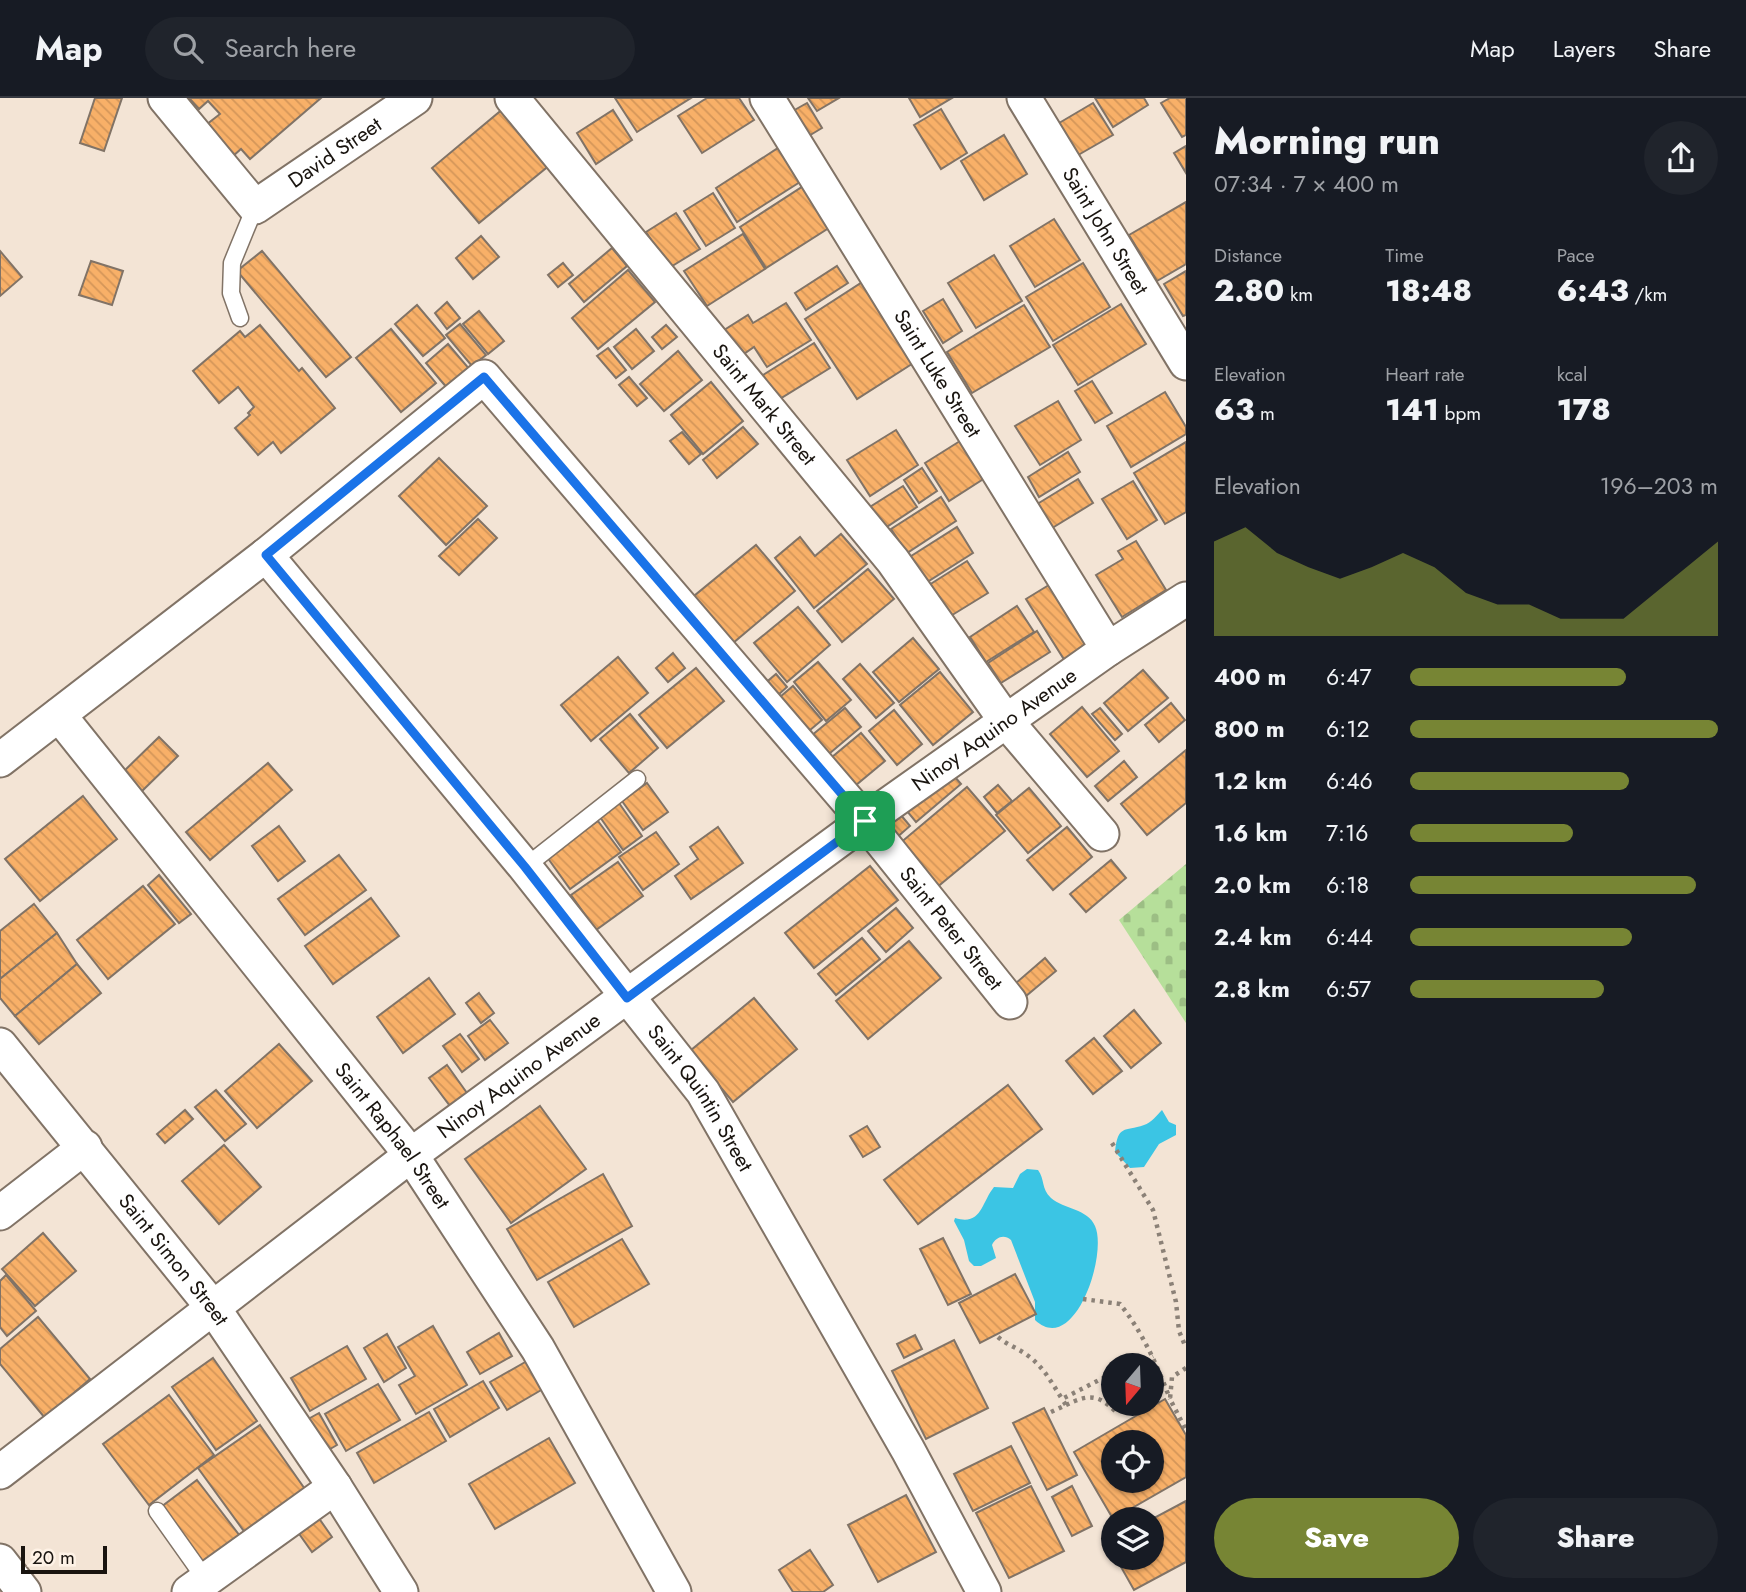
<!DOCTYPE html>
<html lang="en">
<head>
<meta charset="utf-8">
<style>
	:root { --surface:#171b24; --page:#20242c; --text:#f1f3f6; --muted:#9ea1a6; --line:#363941; --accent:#778534 }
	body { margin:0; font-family:Jost,sans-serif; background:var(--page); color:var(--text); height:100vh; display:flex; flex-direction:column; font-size:26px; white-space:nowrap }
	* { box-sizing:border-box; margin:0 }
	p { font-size:23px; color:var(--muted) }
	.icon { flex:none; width:38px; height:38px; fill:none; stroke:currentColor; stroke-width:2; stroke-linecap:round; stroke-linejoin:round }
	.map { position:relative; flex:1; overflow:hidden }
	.side { display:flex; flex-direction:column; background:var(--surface); width:560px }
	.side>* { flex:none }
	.needle { width:46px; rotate:199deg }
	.controls { position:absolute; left:1101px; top:1255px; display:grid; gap:14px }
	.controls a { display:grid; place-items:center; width:63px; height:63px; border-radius:50%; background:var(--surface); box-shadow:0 2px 5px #0004; font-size:35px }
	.scale { position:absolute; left:21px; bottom:18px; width:86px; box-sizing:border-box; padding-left:7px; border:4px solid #19140f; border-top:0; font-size:19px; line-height:24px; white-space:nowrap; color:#19140f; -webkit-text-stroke:5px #fef2e6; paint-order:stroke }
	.pin { position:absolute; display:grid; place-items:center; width:60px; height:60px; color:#fff; margin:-30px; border-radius:14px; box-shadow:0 4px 10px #0006 }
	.round { display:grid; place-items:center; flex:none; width:74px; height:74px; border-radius:37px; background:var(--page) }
	.head { display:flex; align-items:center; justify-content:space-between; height:119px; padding:0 28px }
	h1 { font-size:38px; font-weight:800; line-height:52px }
	.figures { display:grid; grid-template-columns:repeat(3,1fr); gap:10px; height:119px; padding:7px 28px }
	.figures div { display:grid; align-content:center }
	.figures b { font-size:30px; font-weight:800 }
	.figures small { font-size:19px; font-weight:400 }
	.figures p { font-size:19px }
	.chart { height:196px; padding:14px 28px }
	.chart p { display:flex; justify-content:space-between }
	.chart svg { width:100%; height:126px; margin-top:7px; fill:var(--accent); opacity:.7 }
	.button { display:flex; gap:14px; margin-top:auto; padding:14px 28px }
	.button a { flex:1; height:80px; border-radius:42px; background:var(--accent); color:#fff; font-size:28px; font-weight:800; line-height:80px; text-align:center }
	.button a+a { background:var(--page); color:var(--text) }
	ul { padding:0 28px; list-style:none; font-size:23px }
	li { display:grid; grid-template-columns:112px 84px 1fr; align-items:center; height:52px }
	li i { height:18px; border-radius:9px; background:var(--accent) }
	header { display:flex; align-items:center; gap:42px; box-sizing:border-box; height:98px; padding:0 35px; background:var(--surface); border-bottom:2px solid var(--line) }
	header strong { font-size:33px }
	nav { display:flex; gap:38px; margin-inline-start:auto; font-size:24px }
	.search { width:490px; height:63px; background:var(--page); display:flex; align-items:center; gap:18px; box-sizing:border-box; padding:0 24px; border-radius:38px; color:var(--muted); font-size:26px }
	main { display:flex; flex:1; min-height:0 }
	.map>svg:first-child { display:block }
	.cemetery { fill:url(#cemetery-stones) }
	.water { fill:#3bc5e4 }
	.building { fill:url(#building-back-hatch); stroke:#817366; stroke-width:2; fill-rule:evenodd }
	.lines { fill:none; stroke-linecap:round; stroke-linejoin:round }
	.lane-casing { stroke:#817366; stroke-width:19 }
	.street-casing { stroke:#817366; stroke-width:37 }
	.path { stroke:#8b8177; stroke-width:4.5; stroke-dasharray:3.5 5; stroke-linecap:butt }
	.lane { stroke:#fff; stroke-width:16 }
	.street { stroke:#fff; stroke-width:33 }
	.route-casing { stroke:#fff; stroke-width:14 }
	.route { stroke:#1a73e8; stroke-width:9 }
	.labels { text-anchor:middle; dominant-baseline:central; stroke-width:7; stroke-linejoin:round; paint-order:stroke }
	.street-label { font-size:21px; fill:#19140f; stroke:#fef2e6 }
</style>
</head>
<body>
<header>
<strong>Map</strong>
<div class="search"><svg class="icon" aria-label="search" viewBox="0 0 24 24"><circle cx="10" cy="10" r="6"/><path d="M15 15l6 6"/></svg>Search here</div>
<nav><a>Map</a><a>Layers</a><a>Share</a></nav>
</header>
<main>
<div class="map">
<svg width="1186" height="1494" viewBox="0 0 1186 1494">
	<defs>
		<pattern id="cemetery-stones" width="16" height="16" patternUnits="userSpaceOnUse" patternTransform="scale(1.75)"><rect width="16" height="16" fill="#b6df9a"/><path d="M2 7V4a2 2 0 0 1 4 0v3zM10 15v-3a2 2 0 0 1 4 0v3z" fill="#9cbe84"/></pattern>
		<pattern id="building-back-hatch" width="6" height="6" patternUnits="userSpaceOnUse" patternTransform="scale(1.75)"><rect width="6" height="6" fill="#f8b068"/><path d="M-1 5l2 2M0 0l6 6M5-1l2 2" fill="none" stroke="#d49659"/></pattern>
	</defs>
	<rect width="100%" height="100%" fill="#f3e4d5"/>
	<polygon class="cemetery" points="1186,766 1186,925 1119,822"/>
	<g class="water">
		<path d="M1162 1012 1169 1024 1176 1027V1037L1159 1046 1144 1069 1130 1070 1115 1054C1118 1026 1124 1034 1144 1027 1151 1025 1157 1017 1162 1012Z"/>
		<path d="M1027 1071 1038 1072C1045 1081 1041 1091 1051 1100 1064 1111 1088 1111 1095 1128 1108 1157 1074 1259 1035 1222V1204L1011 1142C1004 1136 996 1139 992 1147L996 1160 981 1168H974L969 1163 964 1142 954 1123 955 1120C982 1128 981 1105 994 1089L1013 1090 1020 1076Z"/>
	</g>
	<g class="building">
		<polygon points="95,0 122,0 104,53 80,45"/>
		<polygon points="189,0 321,0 250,61 241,51 233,58 206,27 220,16 208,3 199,11"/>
		<polygon points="615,0 691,0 637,34"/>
		<polygon points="707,0 739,0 754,22 702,55 678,18"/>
		<polygon points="808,0 839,0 817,13"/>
		<polygon points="909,0 952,0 920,19"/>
		<polygon points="1095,0 1144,0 1148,7 1113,29"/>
		<polygon points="1170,0 1186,0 1186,37 1182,39 1161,5"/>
		<polygon points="807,5 822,30 807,39 791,14"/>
		<polygon points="1093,5 1113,37 1073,60 1054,28"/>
		<polygon points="504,10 551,66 479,125 432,70"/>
		<polygon points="941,11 967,55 941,71 914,27"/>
		<polygon points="613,12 632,42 596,66 577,35"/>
		<polygon points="1004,37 1027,76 984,102 961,63"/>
		<polygon points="1186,48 1186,75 1174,55"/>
		<polygon points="778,50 800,84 737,124 716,90"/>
		<polygon points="805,87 832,128 766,170 740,129"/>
		<polygon points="713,95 735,130 706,148 684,113"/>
		<polygon points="1186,104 1186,166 1157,183 1129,137"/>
		<polygon points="676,115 700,151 669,170 646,134"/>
		<polygon points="1054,121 1080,162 1035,189 1010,148"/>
		<polygon points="743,136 765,171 707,208 684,173"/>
		<polygon points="481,138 499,159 473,181 456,160"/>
		<polygon points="612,150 627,168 584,204 569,186"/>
		<polygon points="0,153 22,179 0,198"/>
		<polygon points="262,153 351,259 326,279 237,173"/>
		<polygon points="994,157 1022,203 976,230 948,185"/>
		<polygon points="91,163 123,173 112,207 79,197"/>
		<polygon points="563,165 573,177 558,189 548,177"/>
		<polygon points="1083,165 1110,209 1053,243 1026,199"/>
		<polygon points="837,168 848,185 806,212 795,195"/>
		<polygon points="628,172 655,204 598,251 572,220"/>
		<polygon points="1186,173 1186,217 1183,218 1164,186"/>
		<polygon points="864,183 915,264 857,301 805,221"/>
		<polygon points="943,201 962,233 943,245 923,213"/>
		<polygon points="447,204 460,220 447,231 435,215"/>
		<polygon points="786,205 811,242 767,269 754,249 738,260 721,234 748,217 753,225"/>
		<polygon points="1121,206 1146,246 1078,287 1053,247"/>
		<polygon points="417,207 445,240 423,258 395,226"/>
		<polygon points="1024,207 1050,249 972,295 947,254"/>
		<polygon points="479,213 504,243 488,256 463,226"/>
		<polygon points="460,226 486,257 472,268 446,237"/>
		<polygon points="260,227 299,273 302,270 335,310 281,355 273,344 258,357 235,330 250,317 248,315 254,309 238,289 219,305 193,273 240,233 245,239"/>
		<polygon points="666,227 677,239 662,251 652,239"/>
		<polygon points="391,231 436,285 401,314 356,260"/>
		<polygon points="636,231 654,253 632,271 614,249"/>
		<polygon points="814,245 830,270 778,302 763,277"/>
		<polygon points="448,246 471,273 448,291 426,265"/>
		<polygon points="608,250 626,272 616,280 597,258"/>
		<polygon points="678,253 702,282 664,313 640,286"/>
		<polygon points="629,279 647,300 637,308 619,287"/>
		<polygon points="1092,283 1112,315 1095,325 1075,293"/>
		<polygon points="711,284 743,323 703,356 671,317"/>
		<polygon points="1165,294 1186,329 1186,336 1131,369 1107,328"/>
		<polygon points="1058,303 1081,342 1040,367 1015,328"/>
		<polygon points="743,329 758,346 717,380 703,362"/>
		<polygon points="896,332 918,367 870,398 847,362"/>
		<polygon points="682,334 701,356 689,366 670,343"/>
		<polygon points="960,343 985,380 949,403 925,365"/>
		<polygon points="1186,344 1186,414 1165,426 1134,375"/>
		<polygon points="1068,354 1080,374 1039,399 1028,379"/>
		<polygon points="439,360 487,408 446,447 399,398"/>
		<polygon points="922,370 937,393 919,405 904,382"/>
		<polygon points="1078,381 1093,405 1049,432 1034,408"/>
		<polygon points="1133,383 1157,422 1127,441 1102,401"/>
		<polygon points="903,388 917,409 879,434 865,412"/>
		<polygon points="941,399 956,423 907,455 891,431"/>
		<polygon points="478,421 497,440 459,477 439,458"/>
		<polygon points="957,429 973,455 924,486 908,460"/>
		<polygon points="841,436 867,466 814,510 775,460 800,439 815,458"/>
		<polygon points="1136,443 1166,492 1122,519 1096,477 1123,461 1118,453"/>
		<polygon points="756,447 795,493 733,545 694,498"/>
		<polygon points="967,463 988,495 949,519 929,487"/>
		<polygon points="868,471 894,501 842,544 817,513"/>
		<polygon points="1057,482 1096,543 1065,563 1026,501"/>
		<polygon points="1017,508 1034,534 986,564 970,539"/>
		<polygon points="798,509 830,547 787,584 754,545"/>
		<polygon points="1037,533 1050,554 1001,585 988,565"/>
		<polygon points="913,540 939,571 899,604 873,574"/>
		<polygon points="673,555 685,570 668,584 656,570"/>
		<polygon points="618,559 648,595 591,643 561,607"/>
		<polygon points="818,564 851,602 826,623 794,584"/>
		<polygon points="860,566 894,605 876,620 843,581"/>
		<polygon points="696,570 724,603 667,650 639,617"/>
		<polygon points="1143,572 1168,600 1128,633 1104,605"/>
		<polygon points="940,574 973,614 933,647 900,607"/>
		<polygon points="776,576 787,589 768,606 756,593"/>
		<polygon points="793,588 822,622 797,643 768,609"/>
		<polygon points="1171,605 1185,622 1159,644 1145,627"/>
		<polygon points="1082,609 1119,653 1087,679 1050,636"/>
		<polygon points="845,610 861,629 817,666 800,647"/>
		<polygon points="1100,610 1122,636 1115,642 1092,616"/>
		<polygon points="894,612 922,646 897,667 869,633"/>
		<polygon points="630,616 658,650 629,675 600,641"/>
		<polygon points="861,635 885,663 844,697 820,669"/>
		<polygon points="159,639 178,658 141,694 122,675"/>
		<polygon points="1186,652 1186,705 1147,737 1121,706"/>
		<polygon points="1124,663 1137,679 1108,703 1095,688"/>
		<polygon points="268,665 292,692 210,762 186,734"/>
		<polygon points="947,670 961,686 916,724 902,707"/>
		<polygon points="647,685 668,714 643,732 622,703"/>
		<polygon points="998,687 1012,703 997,715 984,699"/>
		<polygon points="967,689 1005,733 930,795 893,751"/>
		<polygon points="1029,690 1061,728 1028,755 996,717"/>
		<polygon points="83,698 117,741 40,803 5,761"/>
		<polygon points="619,705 642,738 623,752 600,719"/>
		<polygon points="895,710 910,728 888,747 872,729"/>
		<polygon points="598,723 621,754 570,791 547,759"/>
		<polygon points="279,728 305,763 278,783 252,748"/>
		<polygon points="718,729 743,765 691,801 675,778 698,761 690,749"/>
		<polygon points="1067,729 1092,759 1053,792 1027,762"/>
		<polygon points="656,734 679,766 643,792 619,759"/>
		<polygon points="339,757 366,792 305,837 278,801"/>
		<polygon points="1111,762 1126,780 1086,814 1070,796"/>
		<polygon points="618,764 643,798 596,832 571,797"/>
		<polygon points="870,768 898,802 814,870 785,835"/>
		<polygon points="159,777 191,816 179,825 148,787"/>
		<polygon points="143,788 175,826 108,881 77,842"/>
		<polygon points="371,800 399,838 333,886 305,848"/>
		<polygon points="34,806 57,835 0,881 0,833"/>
		<polygon points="896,810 913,830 886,854 868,833"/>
		<polygon points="57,835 77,866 15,918 0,900 0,881"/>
		<polygon points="862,840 880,861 836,897 818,876"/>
		<polygon points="909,843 941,880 868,941 836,903"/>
		<polygon points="1045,860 1056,873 1020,903 1009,891"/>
		<polygon points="77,866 101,895 39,946 15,918"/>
		<polygon points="429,880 455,916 403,955 377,919"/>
		<polygon points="479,895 494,915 481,925 466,905"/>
		<polygon points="754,900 797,951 733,1004 690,953"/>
		<polygon points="1134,912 1161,945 1131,970 1104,938"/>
		<polygon points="490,922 508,945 485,962 468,938"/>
		<polygon points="460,936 479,961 462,974 443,948"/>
		<polygon points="1094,940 1122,973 1093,996 1066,963"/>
		<polygon points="279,946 312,983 257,1030 225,993"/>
		<polygon points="447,967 467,995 450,1008 429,980"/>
		<polygon points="1008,987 1042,1031 918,1126 884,1082"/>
		<polygon points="216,992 246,1026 225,1043 195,1009"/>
		<polygon points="540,1008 586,1071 511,1125 465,1061"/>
		<polygon points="185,1012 193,1021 165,1045 157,1036"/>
		<polygon points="867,1028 880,1049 863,1059 850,1038"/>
		<polygon points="224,1047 261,1089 219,1126 182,1083"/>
		<polygon points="603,1076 632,1128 537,1182 507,1131"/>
		<polygon points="43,1135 76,1173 35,1208 2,1171"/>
		<polygon points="943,1140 971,1196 948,1207 920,1151"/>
		<polygon points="622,1141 649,1186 574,1229 548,1184"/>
		<polygon points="1015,1176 1036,1216 980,1245 959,1205"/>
		<polygon points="6,1177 36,1213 7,1238 0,1229 0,1183"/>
		<polygon points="38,1219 90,1281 45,1320 0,1266 0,1251"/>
		<polygon points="433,1228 467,1287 416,1316 399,1287 415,1278 398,1249"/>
		<polygon points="499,1235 512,1258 480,1276 467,1254"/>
		<polygon points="387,1236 406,1270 384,1284 364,1250"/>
		<polygon points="915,1237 922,1251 904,1260 897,1246"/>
		<polygon points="954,1242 988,1310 926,1341 892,1273"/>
		<polygon points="347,1248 366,1281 310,1313 291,1280"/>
		<polygon points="213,1260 257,1323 216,1352 172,1289"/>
		<polygon points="527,1263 543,1291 507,1312 490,1284"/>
		<polygon points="483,1283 499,1310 450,1339 434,1311"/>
		<polygon points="378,1286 400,1322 346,1353 325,1316"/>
		<polygon points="169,1297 214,1357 149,1407 103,1346"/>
		<path d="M1165 1301 1186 1337V1379L1113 1421 1074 1354ZM1113 1344H1152V1382H1113Z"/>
		<polygon points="1044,1310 1077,1377 1047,1392 1013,1325"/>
		<polygon points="429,1314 446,1343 374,1385 357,1355"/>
		<polygon points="319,1315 337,1347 320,1357 301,1325"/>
		<polygon points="260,1327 307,1394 246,1436 198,1370"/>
		<polygon points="549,1340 575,1385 495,1431 469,1386"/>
		<polygon points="1011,1348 1030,1385 973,1413 954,1376"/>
		<polygon points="197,1382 240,1438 203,1465 161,1409"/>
		<polygon points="1031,1388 1064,1453 1009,1480 976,1415"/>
		<polygon points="1072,1388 1092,1428 1072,1438 1052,1399"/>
		<polygon points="906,1397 936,1454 878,1484 848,1427"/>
		<polygon points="1186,1403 1186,1464 1134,1492 1116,1460 1152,1460 1152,1421"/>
		<polygon points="316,1416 332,1439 312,1454 295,1430"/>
		<polygon points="810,1452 833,1487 823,1494 793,1494 779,1472"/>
	</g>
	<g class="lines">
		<g class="lane-casing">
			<g id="lane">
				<polyline points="240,220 231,195 232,165 255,109"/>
				<polyline points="525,769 637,681"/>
				<polyline points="157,1413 206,1482"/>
			</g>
		</g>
		<g class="street-casing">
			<g id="street">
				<path id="s1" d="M165 0 255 109 415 0"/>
				<path id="s2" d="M512 0 893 463 1006 623 1102 736"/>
				<path id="s3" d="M767 0 1108 551"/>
				<path id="s4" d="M1024 0 1186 265"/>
				<path id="s5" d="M266 457 525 769 703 994 908 1352 984 1494"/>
				<path id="s6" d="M59 617 411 1057 538 1251 674 1494"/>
				<path id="s7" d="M0 662 266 457 484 279 865 723 1010 904"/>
				<path id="s8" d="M0 947 214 1211 335 1389 401 1494"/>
				<polyline points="0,1115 85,1049"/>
				<path id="s9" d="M0 1374 411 1057 865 723 1108 551 1186 501"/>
				<polyline points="0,1463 24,1494"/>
				<polyline points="189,1494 335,1389"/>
			</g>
		</g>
		<g class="path">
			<polyline points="1112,1045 1153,1112 1176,1204 1179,1233 1186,1250"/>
			<path d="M1083 1201 1120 1206C1143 1235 1157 1267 1170 1301"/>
			<path d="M998 1239C1007 1247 1018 1250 1027 1257 1043 1268 1052 1285 1062 1301L1113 1275"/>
			<polyline points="1138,1267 1153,1258"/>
			<polyline points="1186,1270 1172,1279 1170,1301 1186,1332"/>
			<path d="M1066 1307C1087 1297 1097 1295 1115 1313"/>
			<polyline points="1051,1314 1066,1307 1062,1301"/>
		</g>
		<use href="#lane" class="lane"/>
		<use href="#street" class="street"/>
	</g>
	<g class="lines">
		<g class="route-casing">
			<polygon id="route" points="484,279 865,723 627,900 525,769 266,457"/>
		</g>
		<use href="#route" class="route"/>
	</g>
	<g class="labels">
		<g class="street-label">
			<text stroke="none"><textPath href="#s1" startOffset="238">David Street</textPath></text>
			<text stroke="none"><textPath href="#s4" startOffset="156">Saint John Street</textPath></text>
			<text stroke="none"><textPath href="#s3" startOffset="324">Saint Luke Street</textPath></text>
			<text stroke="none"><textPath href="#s2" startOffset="397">Saint Mark Street</textPath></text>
			<text stroke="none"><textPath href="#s9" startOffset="1241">Ninoy Aquino Avenue</textPath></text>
			<text stroke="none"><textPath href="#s7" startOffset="1340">Saint Peter Street</textPath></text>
			<text stroke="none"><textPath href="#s9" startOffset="653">Ninoy Aquino Avenue</textPath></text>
			<text stroke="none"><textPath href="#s5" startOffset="696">Saint Quintin Street</textPath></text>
			<text stroke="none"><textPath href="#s6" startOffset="537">Saint Raphael Street</textPath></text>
			<text stroke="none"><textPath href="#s8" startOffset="276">Saint Simon Street</textPath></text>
		</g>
	</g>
</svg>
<div class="controls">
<a><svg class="needle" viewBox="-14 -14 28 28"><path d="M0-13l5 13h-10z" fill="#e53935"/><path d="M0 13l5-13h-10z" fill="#9ea1a6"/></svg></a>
<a><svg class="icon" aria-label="locate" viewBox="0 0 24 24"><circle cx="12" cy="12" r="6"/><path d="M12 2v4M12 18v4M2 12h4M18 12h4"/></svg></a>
<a><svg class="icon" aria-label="layers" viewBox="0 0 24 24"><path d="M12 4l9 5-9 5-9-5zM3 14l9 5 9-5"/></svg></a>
</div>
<div class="scale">20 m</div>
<div class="pin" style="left:865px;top:723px;background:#1e9e55"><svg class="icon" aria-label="arrive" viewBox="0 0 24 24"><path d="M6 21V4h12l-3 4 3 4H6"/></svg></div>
</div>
<section class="side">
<div class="head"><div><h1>Morning run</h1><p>07:34 · 7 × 400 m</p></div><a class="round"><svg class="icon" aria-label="share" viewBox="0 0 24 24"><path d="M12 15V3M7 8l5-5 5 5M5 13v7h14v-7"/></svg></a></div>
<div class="figures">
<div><p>Distance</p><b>2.80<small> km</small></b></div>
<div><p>Time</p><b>18:48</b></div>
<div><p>Pace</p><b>6:43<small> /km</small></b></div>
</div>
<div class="figures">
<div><p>Elevation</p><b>63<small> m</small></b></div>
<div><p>Heart rate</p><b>141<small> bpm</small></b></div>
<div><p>kcal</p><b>178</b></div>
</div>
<div class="chart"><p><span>Elevation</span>196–203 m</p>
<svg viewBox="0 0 160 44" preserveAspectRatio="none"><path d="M0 44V11L10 6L20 15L30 20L40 24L50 20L60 15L70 20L80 29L90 33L100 33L110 38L120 38L130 38L140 29L150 20L160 11V44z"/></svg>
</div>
<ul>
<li><b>400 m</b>6:47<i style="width:70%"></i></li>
<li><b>800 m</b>6:12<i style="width:100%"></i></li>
<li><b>1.2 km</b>6:46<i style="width:71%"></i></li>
<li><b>1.6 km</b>7:16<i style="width:53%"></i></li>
<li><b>2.0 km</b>6:18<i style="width:93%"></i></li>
<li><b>2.4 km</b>6:44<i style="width:72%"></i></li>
<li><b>2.8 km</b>6:57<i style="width:63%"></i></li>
</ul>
<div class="button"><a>Save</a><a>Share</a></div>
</section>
</main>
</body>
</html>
